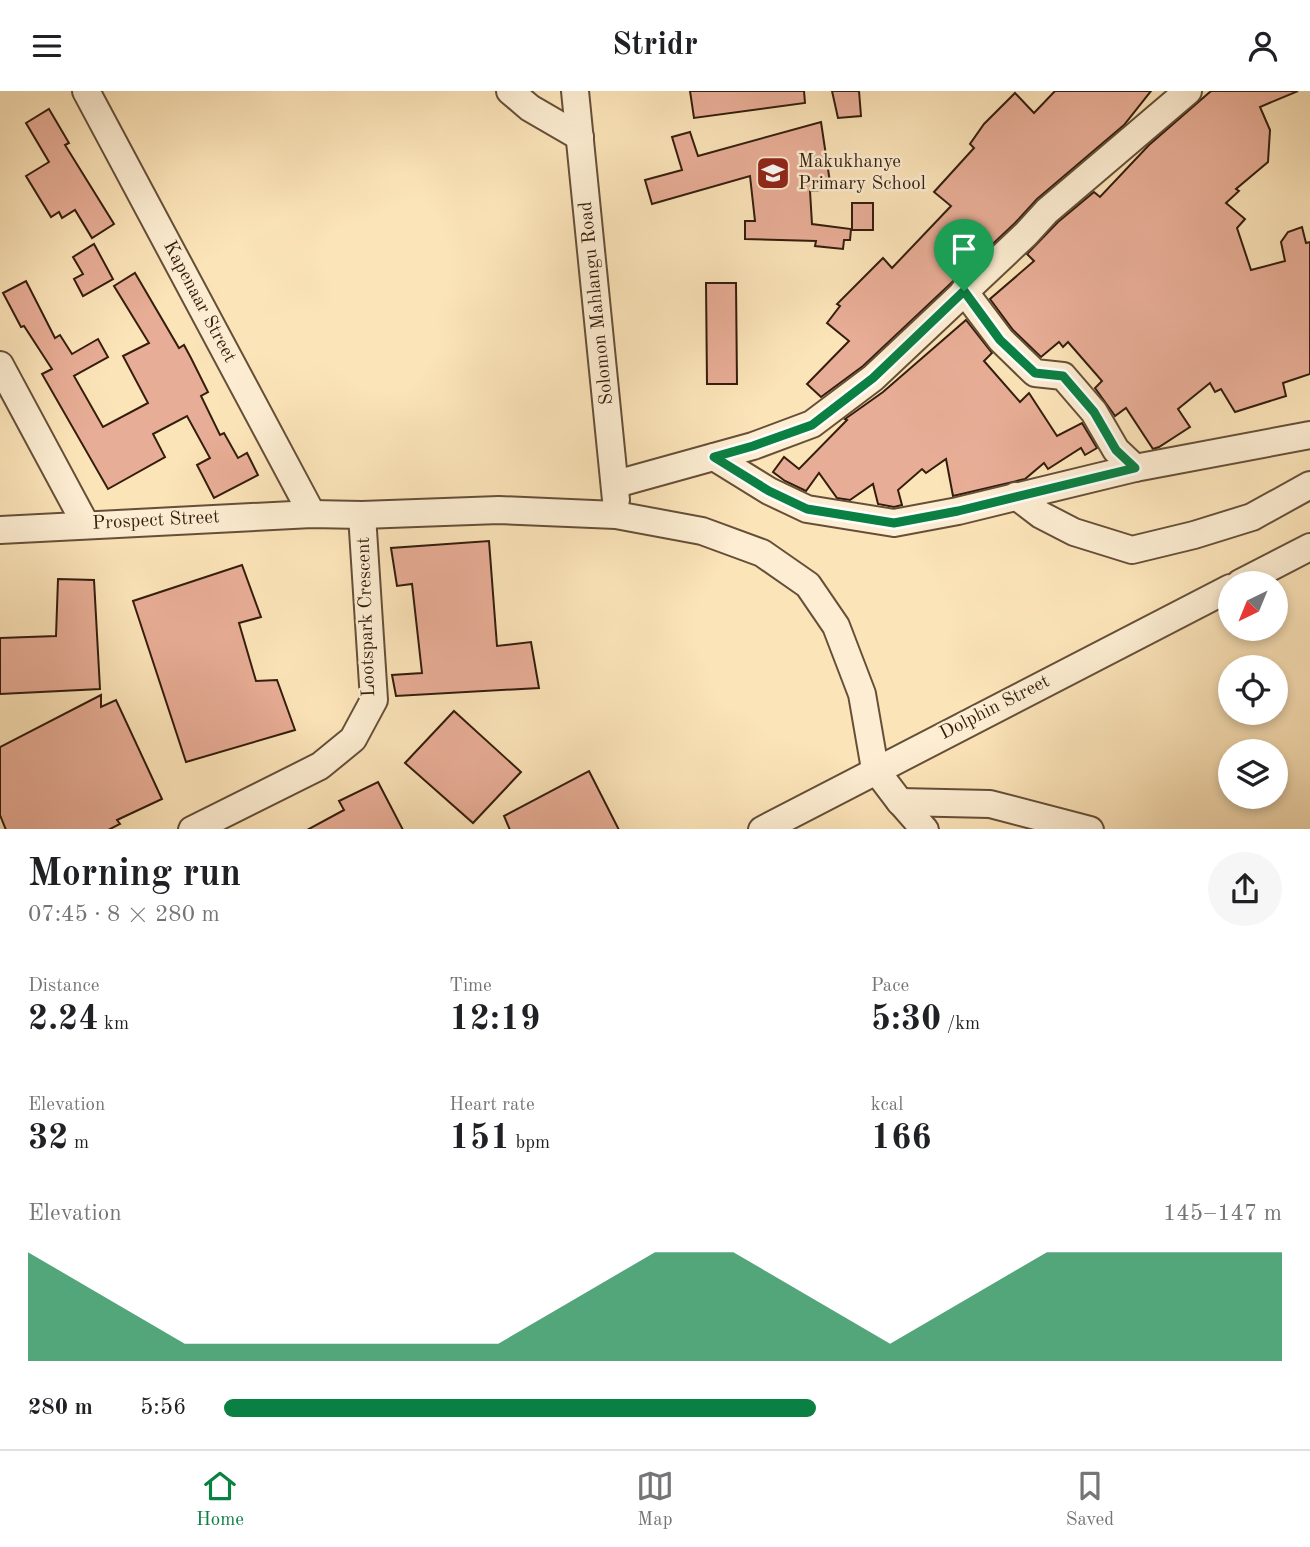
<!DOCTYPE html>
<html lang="en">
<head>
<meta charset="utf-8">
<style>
	:root { --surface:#fff; --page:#f6f6f6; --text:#202124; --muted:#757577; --line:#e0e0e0; --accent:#0b8043 }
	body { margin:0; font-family:"Old Standard TT",serif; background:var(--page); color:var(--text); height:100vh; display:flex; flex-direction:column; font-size:26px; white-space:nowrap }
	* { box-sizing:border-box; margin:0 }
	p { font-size:23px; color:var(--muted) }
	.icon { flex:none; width:38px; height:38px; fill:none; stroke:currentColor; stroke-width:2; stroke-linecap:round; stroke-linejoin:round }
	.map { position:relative; height:738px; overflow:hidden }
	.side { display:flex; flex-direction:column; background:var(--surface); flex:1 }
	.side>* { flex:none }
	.needle { width:46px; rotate:223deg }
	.tools { position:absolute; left:1218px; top:480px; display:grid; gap:14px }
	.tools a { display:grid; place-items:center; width:70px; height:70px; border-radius:50%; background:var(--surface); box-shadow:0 4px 10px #0003; font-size:35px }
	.pin { position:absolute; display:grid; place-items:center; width:60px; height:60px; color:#fff; margin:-72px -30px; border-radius:50% 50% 50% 0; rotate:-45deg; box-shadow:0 0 7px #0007 }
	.pin .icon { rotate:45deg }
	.round { display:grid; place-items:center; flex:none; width:74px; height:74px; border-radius:37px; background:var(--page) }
	.headline { display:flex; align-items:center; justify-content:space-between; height:119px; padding:0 28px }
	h1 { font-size:38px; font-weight:800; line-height:52px }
	.metrics { display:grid; grid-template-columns:repeat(3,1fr); gap:10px; height:119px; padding:7px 28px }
	.metrics div { display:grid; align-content:center }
	.metrics b { font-size:35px; font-weight:800 }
	.metrics small { font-size:19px; font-weight:400 }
	.metrics p { font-size:19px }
	.chart { height:196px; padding:14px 28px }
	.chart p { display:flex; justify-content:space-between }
	.chart svg { width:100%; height:126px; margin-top:7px; fill:var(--accent); opacity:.7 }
	ul { padding:0 28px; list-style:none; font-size:23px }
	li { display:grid; grid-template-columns:112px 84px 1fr; align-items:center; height:52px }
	li i { height:18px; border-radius:9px; background:var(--accent) }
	header { display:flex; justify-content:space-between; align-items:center; height:91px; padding:0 28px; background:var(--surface); font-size:32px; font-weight:800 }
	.tab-bar { display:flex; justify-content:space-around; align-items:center; height:98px; border-top:2px solid var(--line); background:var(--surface); font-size:19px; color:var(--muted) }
	.tab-bar a { display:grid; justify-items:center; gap:4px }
	.tab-bar .selected { color:var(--accent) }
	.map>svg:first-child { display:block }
	.building { fill:#e8ad96; stroke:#331d0d; stroke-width:2 }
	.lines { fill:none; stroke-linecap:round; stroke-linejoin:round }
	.minor-casing { stroke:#654f38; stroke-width:30 }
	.minor { stroke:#fdedd2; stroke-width:26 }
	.route-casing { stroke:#fff; stroke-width:14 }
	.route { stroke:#0b8043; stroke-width:9 }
	.labels { text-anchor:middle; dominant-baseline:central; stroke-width:5; stroke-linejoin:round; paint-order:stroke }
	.poi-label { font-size:19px; fill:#331d0d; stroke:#fdedd2; text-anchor:start }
	.street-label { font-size:19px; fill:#331d0d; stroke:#fdedd2 }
</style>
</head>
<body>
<header><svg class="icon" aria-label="menu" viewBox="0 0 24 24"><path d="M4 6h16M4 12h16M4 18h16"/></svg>Stridr<svg class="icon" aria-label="person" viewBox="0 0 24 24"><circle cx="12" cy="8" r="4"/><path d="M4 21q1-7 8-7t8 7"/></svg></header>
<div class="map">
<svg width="1310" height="739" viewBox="0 0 1310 739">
	<rect width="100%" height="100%" fill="#fce4b9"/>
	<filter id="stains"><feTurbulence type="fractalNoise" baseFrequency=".00286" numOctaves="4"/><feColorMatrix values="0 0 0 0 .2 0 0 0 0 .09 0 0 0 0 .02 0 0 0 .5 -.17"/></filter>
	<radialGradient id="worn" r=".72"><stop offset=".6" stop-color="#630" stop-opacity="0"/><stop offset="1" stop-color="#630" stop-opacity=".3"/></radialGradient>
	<g class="building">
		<polygon points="690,0 804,0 805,12 694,27"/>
		<polygon points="832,0 859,0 861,25 838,27"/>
		<polygon points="1055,0 1151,0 1124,34 1037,108 1015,132 863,275 821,306 807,293 849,250 827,232 840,215 837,213 883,167 892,177 951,115 934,101 974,57 970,53 984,33 1015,2 1034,22"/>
		<polygon points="1211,0 1298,0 1260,16 1270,39 1268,71 1236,98 1239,100 1226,112 1245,128 1237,137 1251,179 1285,170 1281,151 1288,141 1302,136 1306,152 1310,151 1310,283 1283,292 1286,305 1235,321 1221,298 1215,301 1210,292 1178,318 1190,336 1159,356 1153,358 1126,317 1115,325 1113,322 1095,297 1102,290 1068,251 1063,256 1059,251 1041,266 1013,239 990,208 1034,170 1027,163 1058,131 1094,101 1100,106 1149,54"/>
		<polygon points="49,18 69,52 65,54 114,133 92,147 75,119 62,127 59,121 51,126 26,85 49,71 26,32"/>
		<polygon points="821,31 831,98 810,100 812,133 851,138 850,149 844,149 843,158 815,155 816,150 745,148 745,130 755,130 750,85 652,113 645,89 682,79 672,46 690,41 698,65"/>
		<rect x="852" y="112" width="21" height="27"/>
		<polygon points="94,153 113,188 83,205 74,188 83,183 73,166"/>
		<polygon points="135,182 179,257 184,254 191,267 208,301 201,305 220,344 224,342 238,367 247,362 258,384 214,407 197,374 210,367 187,325 153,343 165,366 108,398 42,283 52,278 24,235 21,236 3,202 26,190 55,247 60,244 72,263 98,248 108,266 74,285 103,336 148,312 123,265 149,252 114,195"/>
		<polygon points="706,192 736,192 737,293 707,293"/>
		<polygon points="966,229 992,262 984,270 1020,311 1029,302 1057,345 1082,332 1097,357 1085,364 1081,357 1048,378 1044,372 1025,388 953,405 946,368 926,382 922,378 898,399 902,414 894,416 878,413 873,393 850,409 837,407 819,382 806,400 785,390 773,381 784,366 799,378 847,329 845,328 883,301"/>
		<polygon points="489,450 497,555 531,551 539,597 396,605 392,584 422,582 412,493 397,495 391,457"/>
		<polygon points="242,474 261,526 239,532 256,590 277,589 295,639 186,671 133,510"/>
		<polygon points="58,488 94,489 100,598 0,603 0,547 56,545"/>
		<polygon points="101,604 101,616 116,609 162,708 117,729 120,733 108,739 6,739 0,724 0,656"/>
		<polygon points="454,620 521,681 473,732 405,672"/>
		<polygon points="589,680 619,739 510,739 504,725"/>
		<polygon points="378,691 403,739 307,739 344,719 339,710"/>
	</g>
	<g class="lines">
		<g class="minor-casing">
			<g id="minor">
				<polyline points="86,0 312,423"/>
				<polyline points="510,0 530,17 580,46"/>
				<polyline points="575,0 616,409"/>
				<polyline points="964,200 1001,249 1035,282 1063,285 1094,321 1116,359 1135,377"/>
				<polyline points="0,274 86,434"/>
				<polyline points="714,366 769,400 807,418 894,432 958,420 1135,377 1310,344"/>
				<polyline points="616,393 753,355 812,333 873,287 1026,143 1047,120 1188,0"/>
				<polyline points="1016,405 1041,424 1074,441 1132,459 1194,444 1252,426 1310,394"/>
				<polyline points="0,439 312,423 362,424 499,419 616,424 702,440 762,462 808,494 836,535 862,603 875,678 897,707 925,739"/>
				<polyline points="1240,492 1310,456"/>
				<polyline points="900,711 990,713 1090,739"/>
				<polyline points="192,739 320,675 353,648 374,609 362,424"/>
				<polyline points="762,739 1230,497"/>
			</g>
		</g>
		<use href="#minor" class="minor"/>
	</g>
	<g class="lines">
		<g class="route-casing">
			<polygon id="route" points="964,200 1000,249 1035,282 1063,285 1094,321 1116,359 1135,377 958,420 894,432 807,418 769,400 714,366 753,355 812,334 873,287"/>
		</g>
		<use href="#route" class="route"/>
	</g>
	<defs>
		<g id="school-square" transform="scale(1.75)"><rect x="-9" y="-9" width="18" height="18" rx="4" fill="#8f2418" stroke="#fdedd2"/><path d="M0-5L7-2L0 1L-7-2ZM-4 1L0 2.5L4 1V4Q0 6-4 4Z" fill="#fff"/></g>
	</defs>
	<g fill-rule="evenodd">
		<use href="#school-square" x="773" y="82"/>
	</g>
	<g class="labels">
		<g class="poi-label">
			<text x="798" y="71">Makukhanye<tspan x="798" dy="22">Primary School</tspan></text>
		</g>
		<g class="street-label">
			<text transform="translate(199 211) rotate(62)">Kapenaar Street</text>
			<text transform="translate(597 212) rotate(-96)">Solomon Mahlangu Road</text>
			<text transform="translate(156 430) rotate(-3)">Prospect Street</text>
			<text transform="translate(367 526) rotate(-92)">Lootspark Crescent</text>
			<text transform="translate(995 617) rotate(-27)">Dolphin Street</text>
		</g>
	</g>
	<rect width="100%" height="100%" filter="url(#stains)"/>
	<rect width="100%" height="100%" fill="url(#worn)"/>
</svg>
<div class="tools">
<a><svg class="needle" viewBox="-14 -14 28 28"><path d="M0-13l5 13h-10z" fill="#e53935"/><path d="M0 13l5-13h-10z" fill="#757577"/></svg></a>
<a><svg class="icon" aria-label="locate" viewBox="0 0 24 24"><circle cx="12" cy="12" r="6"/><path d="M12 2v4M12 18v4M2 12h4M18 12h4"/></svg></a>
<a><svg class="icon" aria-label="layers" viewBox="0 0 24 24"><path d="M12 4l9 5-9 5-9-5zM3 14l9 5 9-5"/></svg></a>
</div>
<div class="pin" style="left:964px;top:200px;background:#1e9e55"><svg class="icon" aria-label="arrive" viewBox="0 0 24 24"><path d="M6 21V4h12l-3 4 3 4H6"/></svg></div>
</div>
<section class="side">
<div class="headline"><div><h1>Morning run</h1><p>07:45 · 8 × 280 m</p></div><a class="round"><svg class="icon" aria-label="share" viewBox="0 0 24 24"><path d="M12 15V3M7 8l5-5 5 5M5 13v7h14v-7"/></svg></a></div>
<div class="metrics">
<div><p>Distance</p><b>2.24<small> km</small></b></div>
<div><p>Time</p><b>12:19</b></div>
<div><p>Pace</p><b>5:30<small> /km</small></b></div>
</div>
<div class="metrics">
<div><p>Elevation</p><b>32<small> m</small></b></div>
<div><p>Heart rate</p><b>151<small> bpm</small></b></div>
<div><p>kcal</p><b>166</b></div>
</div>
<div class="chart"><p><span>Elevation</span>145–147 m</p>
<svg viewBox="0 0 160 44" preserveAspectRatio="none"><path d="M0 44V6L10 22L20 38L30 38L40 38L50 38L60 38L70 22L80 6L90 6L100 22L110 38L120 22L130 6L140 6L150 6L160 6V44z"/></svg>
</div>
<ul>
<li><b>280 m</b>5:56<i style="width:56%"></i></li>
</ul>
</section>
<nav class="tab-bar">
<a class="selected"><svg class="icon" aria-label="home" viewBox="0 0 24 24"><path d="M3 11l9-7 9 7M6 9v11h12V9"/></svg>Home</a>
<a><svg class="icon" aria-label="map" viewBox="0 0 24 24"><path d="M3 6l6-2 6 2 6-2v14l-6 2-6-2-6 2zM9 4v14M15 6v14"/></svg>Map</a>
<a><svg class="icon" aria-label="saved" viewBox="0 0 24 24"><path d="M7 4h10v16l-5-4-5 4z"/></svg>Saved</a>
</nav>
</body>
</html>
